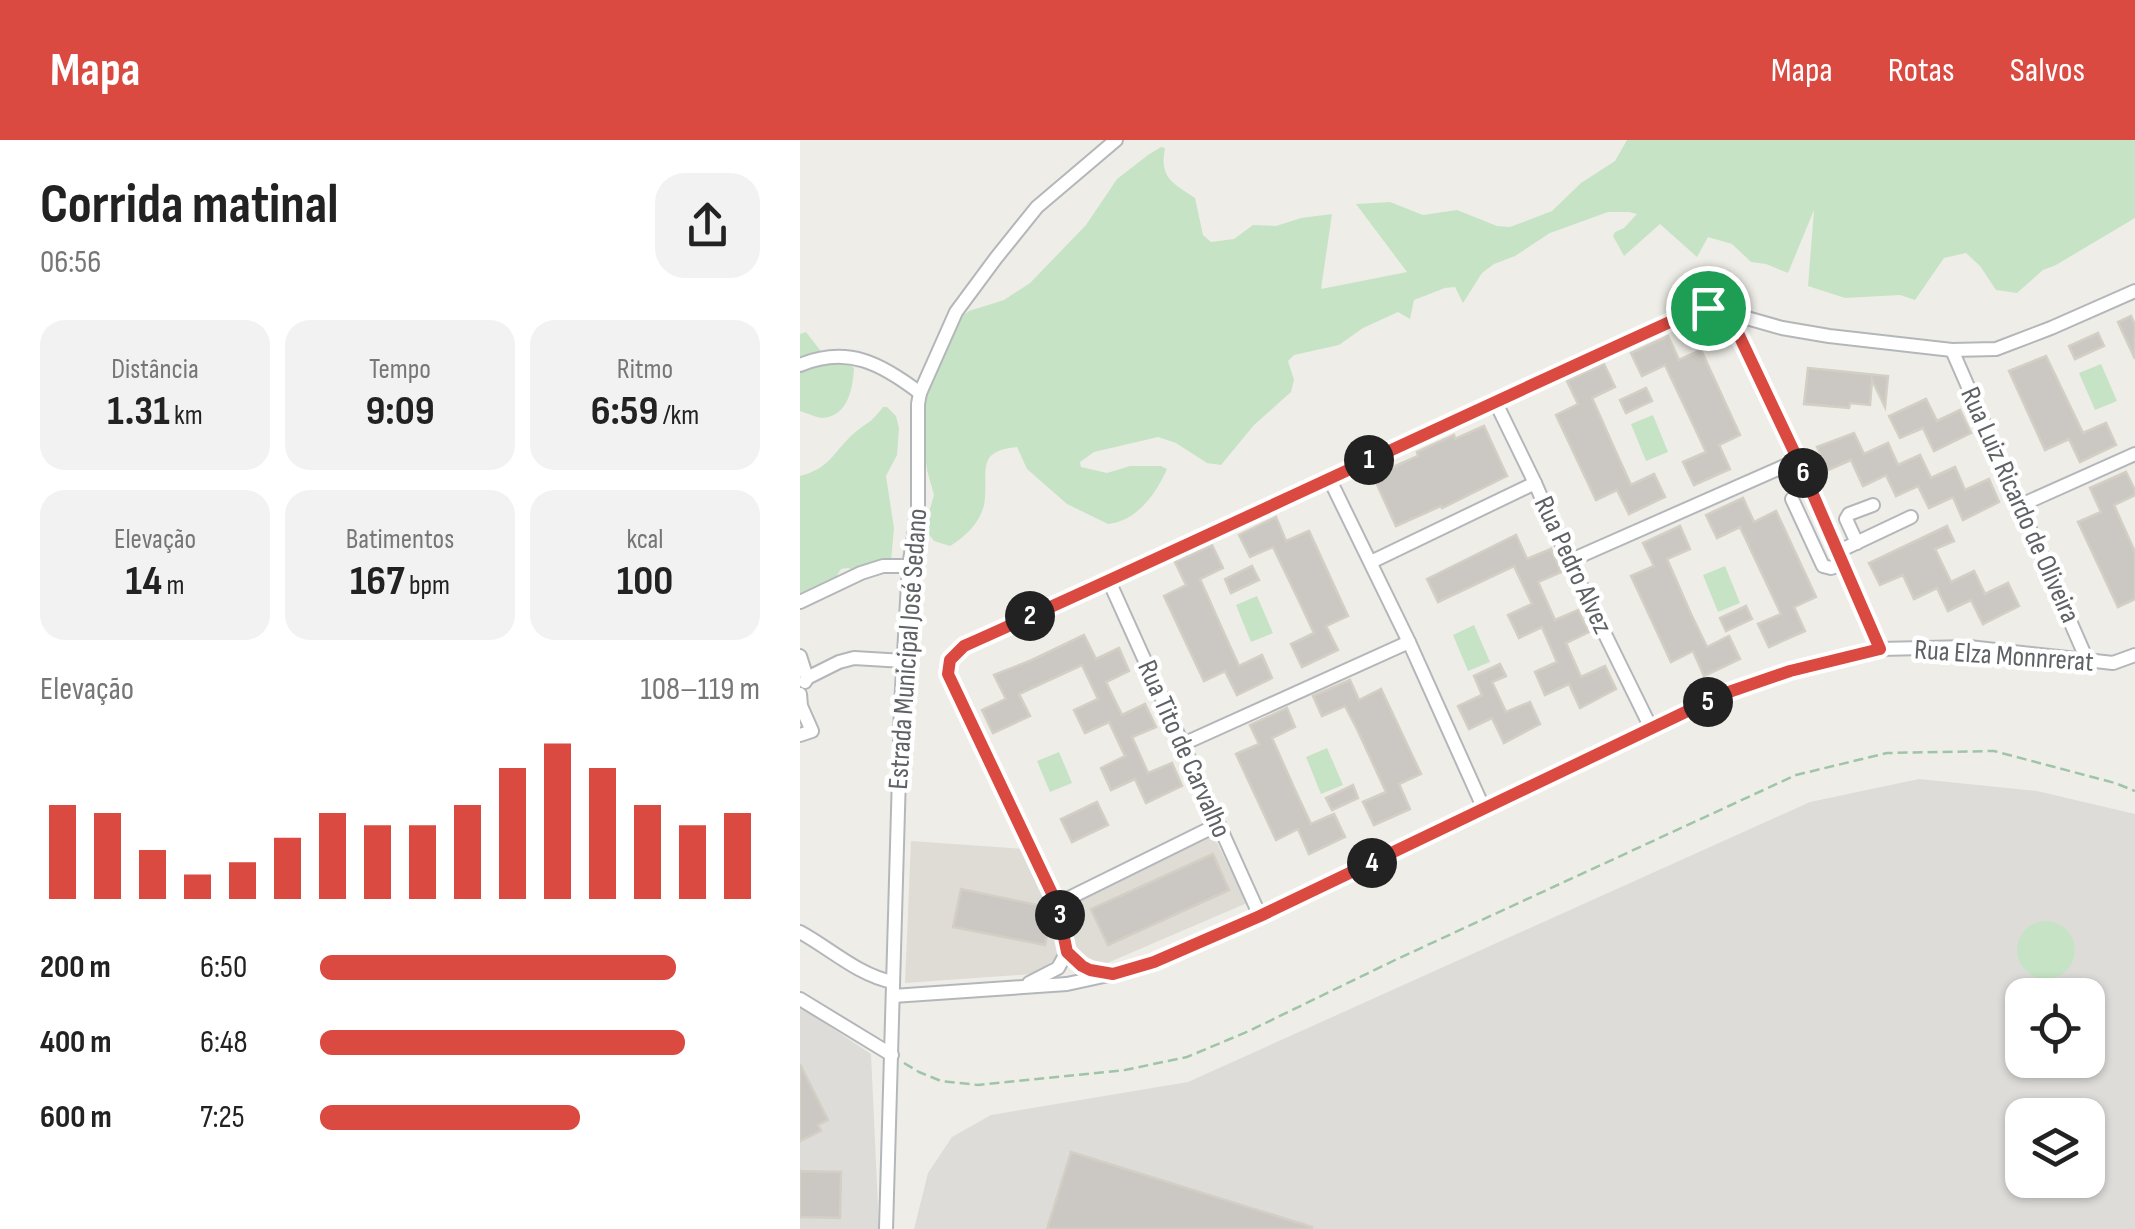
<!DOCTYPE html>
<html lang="pt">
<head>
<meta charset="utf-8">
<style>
	:root { --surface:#fff; --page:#f2f2f2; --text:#222; --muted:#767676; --accent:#db4a41 }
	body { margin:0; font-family:"Sofia Sans Condensed",sans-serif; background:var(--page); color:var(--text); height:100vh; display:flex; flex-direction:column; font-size:38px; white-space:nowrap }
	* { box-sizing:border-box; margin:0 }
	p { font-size:32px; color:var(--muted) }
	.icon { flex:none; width:55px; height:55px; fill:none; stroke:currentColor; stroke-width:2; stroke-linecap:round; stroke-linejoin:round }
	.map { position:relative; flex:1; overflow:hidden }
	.drawer { display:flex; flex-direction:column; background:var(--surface); width:800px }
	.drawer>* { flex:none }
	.tools { position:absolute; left:1205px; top:838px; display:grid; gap:20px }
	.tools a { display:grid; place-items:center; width:100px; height:100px; border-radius:20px; background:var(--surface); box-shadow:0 2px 8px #0004; font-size:50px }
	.pin { position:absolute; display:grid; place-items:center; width:85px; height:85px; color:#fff; margin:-42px; border:5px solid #fff; border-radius:50%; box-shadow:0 2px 10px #0007 }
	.km { position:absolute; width:50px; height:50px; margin:-25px; border-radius:50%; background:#222; color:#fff; font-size:28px; line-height:50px; text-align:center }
	.round { display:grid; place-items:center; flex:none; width:105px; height:105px; border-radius:30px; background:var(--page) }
	.headline { display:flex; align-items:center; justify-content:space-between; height:170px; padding:0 40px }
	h1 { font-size:55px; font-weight:700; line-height:75px }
	.stats { display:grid; grid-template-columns:repeat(3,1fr); gap:15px; height:170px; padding:10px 40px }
	.stats div { display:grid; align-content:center; border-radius:25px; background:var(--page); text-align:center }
	.stats b { font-size:42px; font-weight:700 }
	.stats small { font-size:28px; font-weight:400 }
	.stats p { font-size:28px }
	.chart { height:280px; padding:20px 40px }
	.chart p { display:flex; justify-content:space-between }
	.chart svg { width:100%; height:180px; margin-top:10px; stroke:var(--accent); stroke-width:6 }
	ul { padding:0 40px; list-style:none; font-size:32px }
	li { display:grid; grid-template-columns:160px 120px 1fr; align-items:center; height:75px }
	li i { height:25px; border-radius:12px; background:var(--accent) }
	header { display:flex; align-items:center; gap:60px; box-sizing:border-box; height:140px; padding:0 50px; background:var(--accent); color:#fff }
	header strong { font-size:48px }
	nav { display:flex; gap:55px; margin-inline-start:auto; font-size:35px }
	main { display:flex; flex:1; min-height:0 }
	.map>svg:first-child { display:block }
	.industrial { fill:#dedcd9; fill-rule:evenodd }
	.education { fill:#dfdcd5 }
	.green { fill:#c6e4c5 }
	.building { fill:#cbc8c3; stroke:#d3cfc5; stroke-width:2.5 }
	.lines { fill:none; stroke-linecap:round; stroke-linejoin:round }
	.minor-casing { stroke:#b4b7ba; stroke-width:16 }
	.path { stroke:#9fc5a9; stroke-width:2.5; stroke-dasharray:10 5; stroke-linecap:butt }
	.minor { stroke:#fff; stroke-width:12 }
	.route-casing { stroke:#fff; stroke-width:20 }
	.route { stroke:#db4a41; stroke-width:12 }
	.labels { text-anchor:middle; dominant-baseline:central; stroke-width:9; stroke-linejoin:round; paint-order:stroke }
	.street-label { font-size:28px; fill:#5e6265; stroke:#fff }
</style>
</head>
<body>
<header>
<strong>Mapa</strong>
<nav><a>Mapa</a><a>Rotas</a><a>Salvos</a></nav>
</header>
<main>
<section class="drawer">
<div class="headline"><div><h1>Corrida matinal</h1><p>06:56</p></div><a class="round"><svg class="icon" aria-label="share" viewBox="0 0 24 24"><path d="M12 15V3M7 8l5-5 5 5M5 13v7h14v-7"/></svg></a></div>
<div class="stats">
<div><p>Distância</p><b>1.31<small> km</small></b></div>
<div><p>Tempo</p><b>9:09</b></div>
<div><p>Ritmo</p><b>6:59<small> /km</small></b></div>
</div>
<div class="stats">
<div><p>Elevação</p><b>14<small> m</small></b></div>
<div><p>Batimentos</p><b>167<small> bpm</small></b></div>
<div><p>kcal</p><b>100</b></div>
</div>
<div class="chart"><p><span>Elevação</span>108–119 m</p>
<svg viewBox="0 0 160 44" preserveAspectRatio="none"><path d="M5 44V21M15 44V23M25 44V32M35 44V38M45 44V35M55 44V29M65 44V23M75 44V26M85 44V26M95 44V21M105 44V12M115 44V6M125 44V12M135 44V21M145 44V26M155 44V23"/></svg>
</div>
<ul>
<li><b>200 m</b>6:50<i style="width:81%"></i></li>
<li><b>400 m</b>6:48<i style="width:83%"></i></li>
<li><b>600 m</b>7:25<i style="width:59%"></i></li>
</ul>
</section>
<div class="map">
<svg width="1335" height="1089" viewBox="0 0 1335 1089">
	<rect width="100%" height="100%" fill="#efede7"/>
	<g class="industrial">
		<path d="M1119 639 1237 651 1335 674V1089H114L128 1033 152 997 191 975 388 942 1010 662ZM1222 855H1288V920H1222ZM1222 975H1288V1040H1222Z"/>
		<polygon points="0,867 71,914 79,1089 0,1089"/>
	</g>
	<g class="education">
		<polygon points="412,693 447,763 305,824 284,817 270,798 263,764"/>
		<polygon points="111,701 224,709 255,766 260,816 233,834 105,843"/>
	</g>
	<g class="green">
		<path d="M827 0H1335V78L1256 125 1243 130 1217 153 1196 150 1180 126 1166 113 1144 118 1115 160 1100 155 1045 158 1008 146 1014 70 988 133 966 124 951 122 932 104 908 97 897 117 860 84 824 116 813 96 815 92 824 88 837 74 829 72H808L750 93 715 116 694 124 682 133 663 163 655 147 645 148 614 160 610 179 598 172 563 188 539 205 494 215 488 221 494 240 491 252 454 285 421 325 407 323 376 303 358 297 294 312 280 322 281 327 307 333 330 326H361L367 329C356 354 337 381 308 384L267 364 227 329 217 307C178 311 187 327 185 357 184 379 168 395 150 406L134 401 128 393V376L134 355 127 330 122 292 126 252 158 179 169 171 204 160 230 143 286 85 317 39 348 15 361 7 365 8C359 38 373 43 395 58L403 95 411 102 434 99 453 85 476 86 501 78 532 74 521 149 607 132 556 64 590 62 623 75 657 70 697 86 710 87 752 71 781 43 815 21Z"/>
		<path d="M6 192 27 219 48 222 54 228C53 248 48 276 23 278 17 278 7 273 0 271V194Z"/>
		<polygon points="1301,224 1317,261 1295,270 1279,233"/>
		<path d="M83 267H87L96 276 99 288 97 315 86 336 94 388 91 421 71 435 48 428 41 429 28 450 0 459V336C30 328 32 314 52 295 65 283 71 284 83 267Z"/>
		<polygon points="853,275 868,312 846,321 831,284"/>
		<polygon points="925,426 940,463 918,472 903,435"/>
		<polygon points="457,456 473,493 451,502 436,465"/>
		<polygon points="674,485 690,522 668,531 653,495"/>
		<polygon points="527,608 543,645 521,654 506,617"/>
		<polygon points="259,612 272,643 250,652 237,621"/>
		<circle cx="1246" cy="810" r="29"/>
	</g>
	<g class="building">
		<polygon points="1331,176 1335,185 1335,219 1318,182"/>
		<polygon points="1298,193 1304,206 1275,219 1269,206"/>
		<polygon points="868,196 879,220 901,210 940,295 919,305 930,329 894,345 883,322 906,312 891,280 865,225 842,236 831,213"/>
		<polygon points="1246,216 1283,293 1306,283 1316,305 1280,322 1269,299 1245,310 1209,231"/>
		<polygon points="804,224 815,247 792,258 816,312 831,345 854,334 865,357 829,374 817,350 796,360 756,275 778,264 767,241"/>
		<polygon points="1008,228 1088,236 1085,267 1072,240 1070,265 1050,263 1049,268 1004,264"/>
		<polygon points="846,248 852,261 826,273 820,260"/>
		<polygon points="1126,259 1137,281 1160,270 1171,293 1134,311 1123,288 1100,298 1089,276"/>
		<polygon points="684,286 707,336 642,368 641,366 596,386 573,336 618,316 617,312 654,295 655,299"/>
		<polygon points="1054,293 1064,314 1088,303 1098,325 1120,315 1131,338 1155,327 1165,350 1189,339 1199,362 1163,380 1153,357 1129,368 1118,346 1096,356 1086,335 1063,346 1051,320 1028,330 1017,307"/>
		<polygon points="1326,332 1335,350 1335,355 1314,365 1335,412 1335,459 1318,467 1278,382 1301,372 1290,348"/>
		<polygon points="943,358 954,382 976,371 1016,457 994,467 1005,491 969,507 958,484 981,474 940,387 917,398 906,375"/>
		<polygon points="476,377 486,401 509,391 548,476 526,486 538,510 502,527 491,504 514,493 499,461 473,407 450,417 439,395"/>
		<polygon points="880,386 890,409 867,419 891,474 907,507 929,496 940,519 904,536 893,511 871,522 831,436 854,426 843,403"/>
		<polygon points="1147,386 1154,401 1135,409 1151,442 1174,431 1185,454 1208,443 1219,466 1183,484 1171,460 1148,471 1137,448 1114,459 1103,435 1080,445 1069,423"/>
		<polygon points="716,395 727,419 751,409 761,432 738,442 755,480 778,470 789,492 766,503 781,537 805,526 816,549 780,568 769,544 745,555 735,532 757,522 742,487 719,498 708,475 732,464 714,426 638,462 627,439"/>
		<polygon points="412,405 423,428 400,439 424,493 439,526 462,515 472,538 437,555 425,531 404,541 364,456 386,445 375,422"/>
		<polygon points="452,426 459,440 431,453 425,439"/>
		<polygon points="946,466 952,479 926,491 920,478"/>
		<polygon points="284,495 296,519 319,508 329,531 306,542 322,575 345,564 356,587 332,597 348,633 372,623 382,646 346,663 335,639 311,650 301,628 325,616 309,582 285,593 274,570 298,559 282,525 219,554 230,576 193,593 182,570 206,559 194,535 232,520"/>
		<polygon points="700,524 706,536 692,542 706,572 730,562 740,584 704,603 692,578 669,589 658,566 682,555 674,536"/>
		<polygon points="550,540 559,560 581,549 621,634 599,644 610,669 574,685 563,662 586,652 557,589 545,566 522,576 513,556"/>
		<polygon points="487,568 495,587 472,598 496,652 511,684 534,674 545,697 509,714 498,689 476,700 436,614 459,604 450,585"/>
		<polygon points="553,645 558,658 532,670 526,658"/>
		<polygon points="297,662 308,685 272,702 261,679"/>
		<polygon points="413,714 429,750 308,805 291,769"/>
		<polygon points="161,749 247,767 250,780 245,805 153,787"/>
		<polygon points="0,924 28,980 18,985 21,991 0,1001"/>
		<polygon points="271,1012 512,1087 512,1089 247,1089"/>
		<polygon points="0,1031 41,1032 40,1078 0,1077"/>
	</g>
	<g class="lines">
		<g class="minor-casing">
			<g id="minor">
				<polyline points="928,171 998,320 1080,509"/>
				<polyline points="1152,210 1287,520"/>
				<path d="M0 225C48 205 82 224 120 253"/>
				<polyline points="695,261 735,343 769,421 852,590"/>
				<polyline points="529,338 609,502 684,669"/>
				<polyline points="992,359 1023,426 1031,428 1043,424"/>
				<polyline points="1221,365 1335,314"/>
				<polyline points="1057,403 1046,379 1049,374 1073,365"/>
				<polyline points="1037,412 1111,377"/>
				<polyline points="769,421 998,320"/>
				<polyline points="571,422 735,343"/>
				<polyline points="309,441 460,776"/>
				<polyline points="0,462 61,433 83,426 109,426"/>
				<polyline points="0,516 7,538 5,542"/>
				<polyline points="7,538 39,522 54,518 104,521"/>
				<polyline points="0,554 1,566 12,591 0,595"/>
				<polyline points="383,604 609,502"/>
				<polyline points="257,764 417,685"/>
				<path d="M0 792C31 809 58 835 93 842"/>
				<polyline points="313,834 290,830 274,820 267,812 257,764 148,534 150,521 164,506 892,172 908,167 982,188 1029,196 1152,210 1196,209 1251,188 1335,151"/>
				<polyline points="229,843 258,828 267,812"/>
				<polyline points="93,856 267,844 313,834 355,822 460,776 923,554 990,531 1080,509 1169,507 1313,523 1335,515"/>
				<polyline points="0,859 92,915"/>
				<polyline points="86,1089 101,566 109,426 118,372 118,264 120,253 156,172 196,118 237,67 316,0"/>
			</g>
		</g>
		<polyline class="path" points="104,923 119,932 141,941 178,945 325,930 387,917 449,891 595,820 996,635 1087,613 1194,611 1315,643 1335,651"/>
		<use href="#minor" class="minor"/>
	</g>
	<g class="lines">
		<g class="route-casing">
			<path id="route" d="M908 168 928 172 998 320 1080 509 990 531 923 554 460 776 354 822 313 834 290 830 282 826 267 812 257 764 148 534 150 520 164 506C408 397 648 282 892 172Z"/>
		</g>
		<use href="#route" class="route"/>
	</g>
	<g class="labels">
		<g class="street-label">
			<text transform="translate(1220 365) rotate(66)">Rua Luiz Ricardo de Oliveira</text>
			<text transform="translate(773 425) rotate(65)">Rua Pedro Alvez</text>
			<text transform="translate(108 509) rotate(-86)">Estrada Municipal José Sedano</text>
			<text transform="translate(1204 516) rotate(4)">Rua Elza Monnrerat</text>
			<text transform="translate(384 609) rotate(66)">Rua Tito de Carvalho</text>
		</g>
	</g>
</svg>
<div class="tools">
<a><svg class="icon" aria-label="locate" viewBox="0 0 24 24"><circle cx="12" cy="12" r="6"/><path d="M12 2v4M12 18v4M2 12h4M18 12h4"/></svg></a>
<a><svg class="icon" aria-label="layers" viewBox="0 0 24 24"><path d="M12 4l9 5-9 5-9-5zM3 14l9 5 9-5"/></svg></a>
</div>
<div class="pin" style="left:908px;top:168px;background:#1e9e55"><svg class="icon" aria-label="arrive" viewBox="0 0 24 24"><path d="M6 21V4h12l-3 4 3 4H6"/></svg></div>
<b class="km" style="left:569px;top:320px">1</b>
<b class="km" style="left:230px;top:476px">2</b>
<b class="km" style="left:260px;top:775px">3</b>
<b class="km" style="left:572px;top:723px">4</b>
<b class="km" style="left:908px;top:562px">5</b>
<b class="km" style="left:1003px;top:333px">6</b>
</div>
</main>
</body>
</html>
